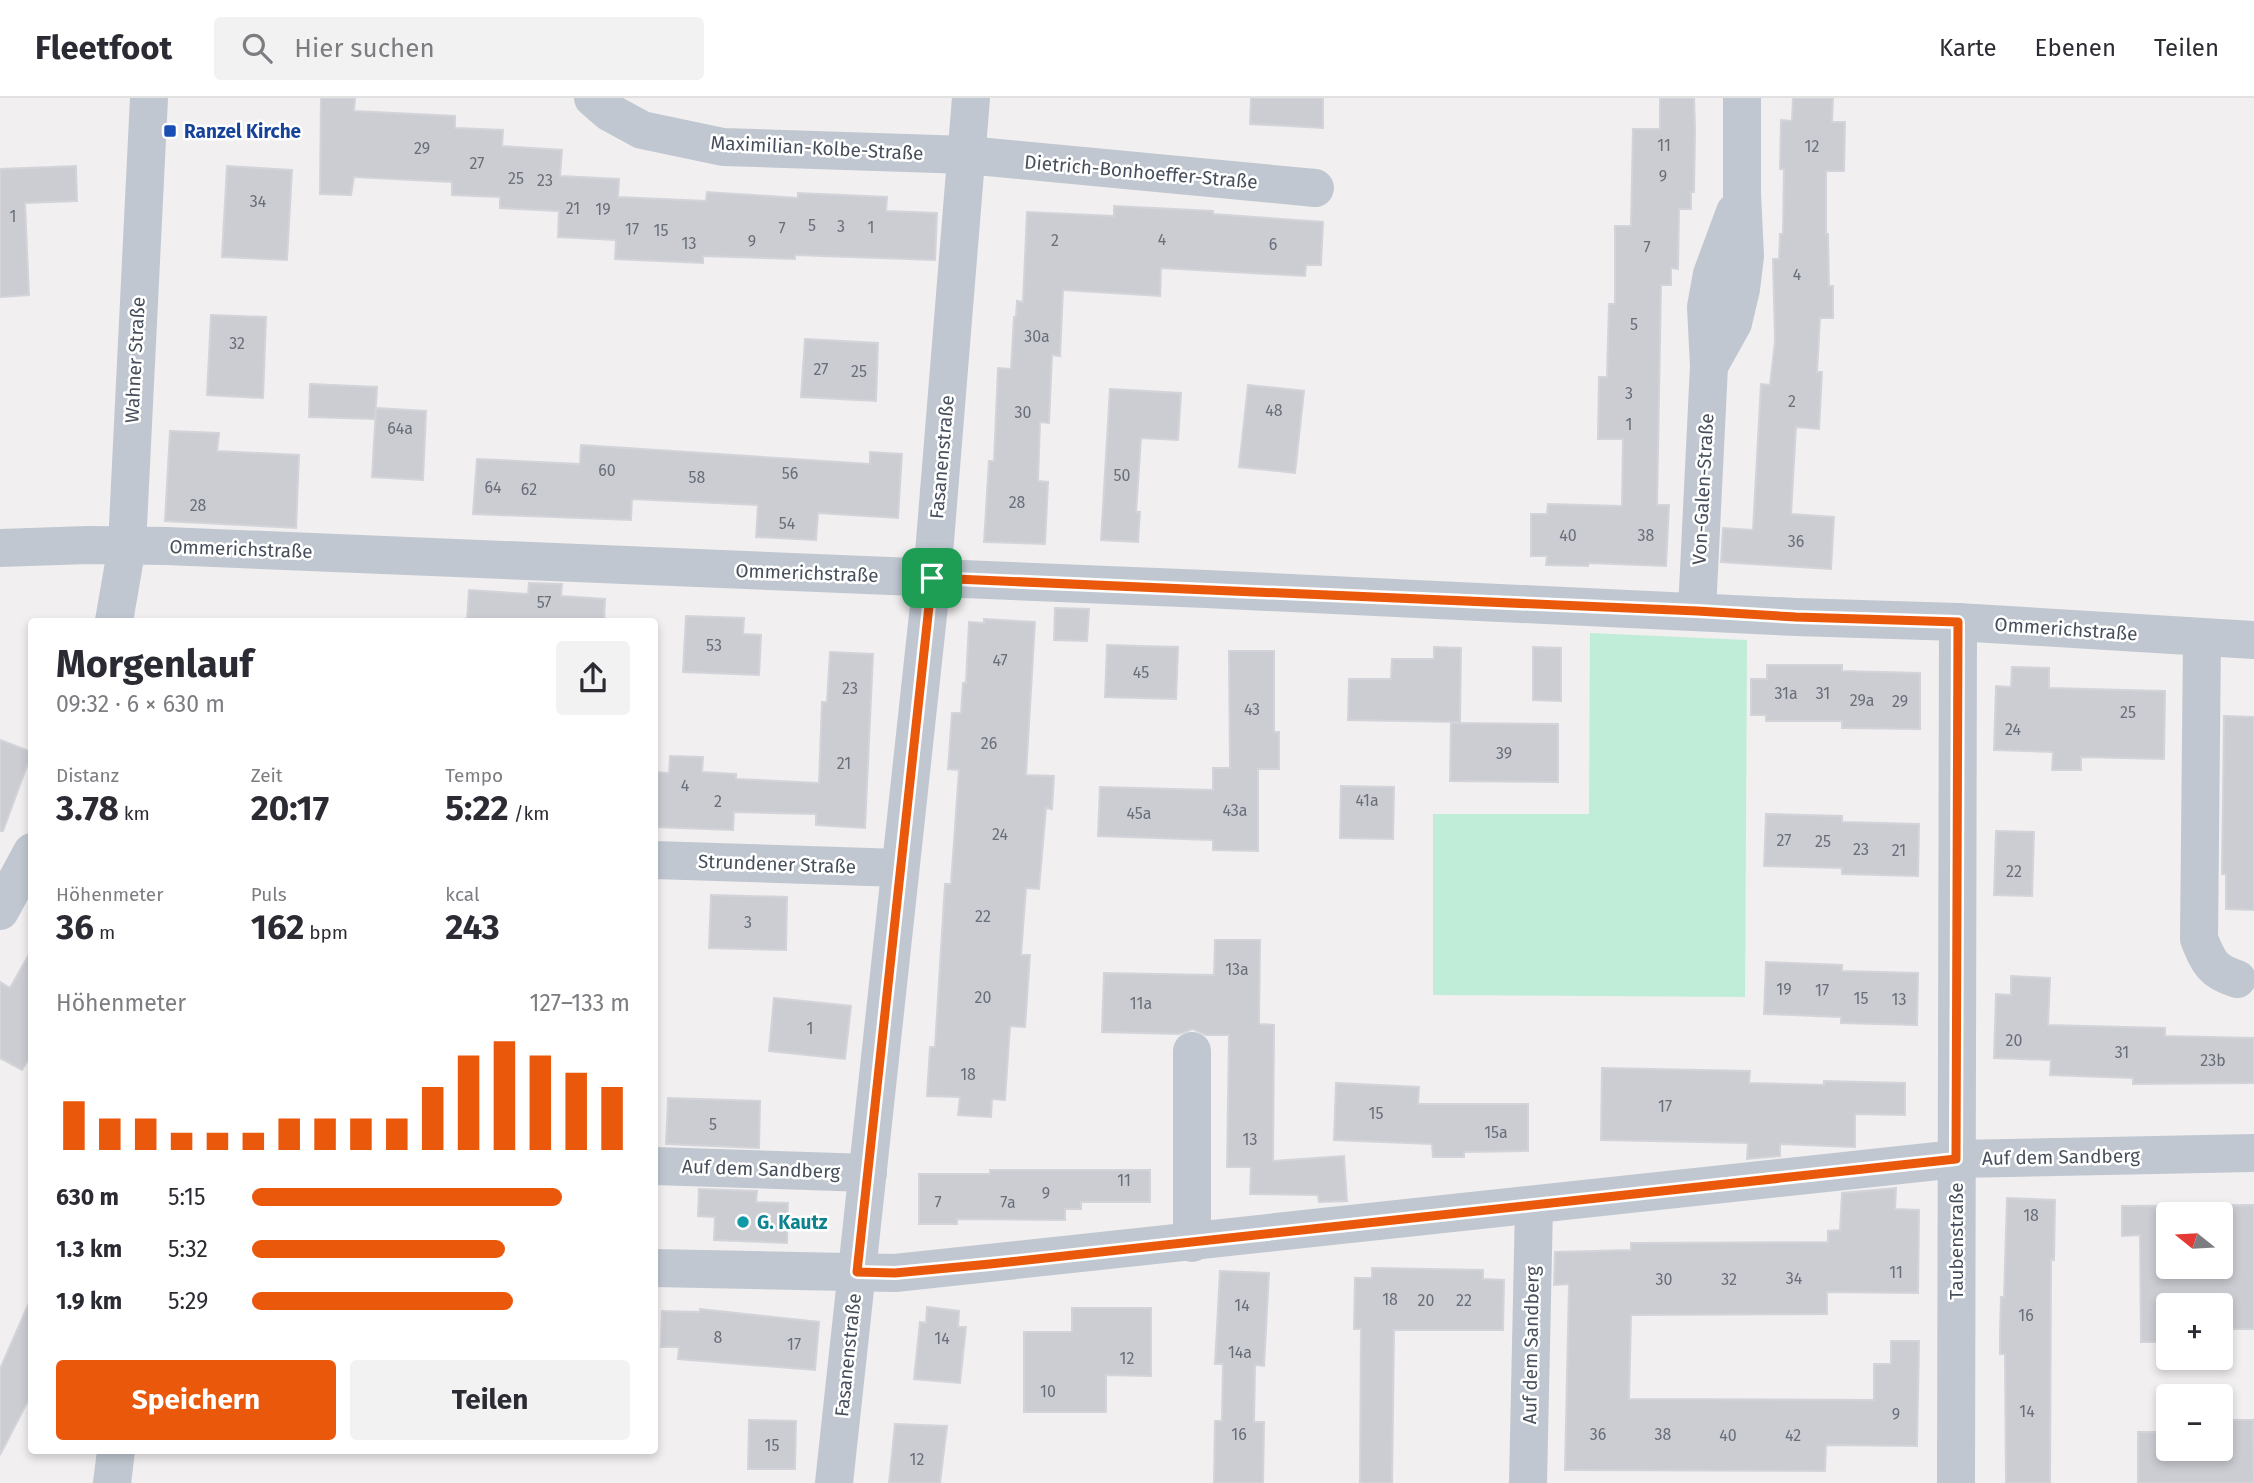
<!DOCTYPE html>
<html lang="de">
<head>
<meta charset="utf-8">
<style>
	:root { --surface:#fff; --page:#f2f2f3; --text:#2b2b33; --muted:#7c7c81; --line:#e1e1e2; --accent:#ea580c }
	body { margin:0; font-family:"Fira Sans",sans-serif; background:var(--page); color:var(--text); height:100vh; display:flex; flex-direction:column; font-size:26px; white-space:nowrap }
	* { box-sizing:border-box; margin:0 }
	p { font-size:23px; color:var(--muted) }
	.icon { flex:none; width:38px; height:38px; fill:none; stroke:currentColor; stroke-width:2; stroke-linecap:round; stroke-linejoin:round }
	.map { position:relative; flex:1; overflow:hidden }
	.side { position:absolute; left:28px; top:520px; width:630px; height:836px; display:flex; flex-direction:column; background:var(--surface); border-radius:7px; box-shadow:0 4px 10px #0003 }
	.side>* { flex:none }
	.needle { width:46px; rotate:288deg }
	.controls { position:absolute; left:2156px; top:1104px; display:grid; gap:14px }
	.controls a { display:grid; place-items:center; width:77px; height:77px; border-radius:7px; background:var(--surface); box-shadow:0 4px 10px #0003; font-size:35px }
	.pin { position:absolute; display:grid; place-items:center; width:60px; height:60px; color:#fff; margin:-30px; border-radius:14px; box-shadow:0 4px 10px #0006 }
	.round { display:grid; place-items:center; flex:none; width:74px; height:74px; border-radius:7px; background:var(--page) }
	.headline { display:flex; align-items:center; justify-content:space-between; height:119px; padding:0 28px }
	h1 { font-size:38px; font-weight:700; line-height:52px }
	.figures { display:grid; grid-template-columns:repeat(3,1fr); gap:10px; height:119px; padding:7px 28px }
	.figures div { display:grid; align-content:center }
	.figures b { font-size:35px; font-weight:700 }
	.figures small { font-size:19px; font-weight:400 }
	.figures p { font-size:19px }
	.chart { height:196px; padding:14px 28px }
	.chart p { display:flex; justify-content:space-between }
	.chart svg { width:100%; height:126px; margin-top:7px; stroke:var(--accent); stroke-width:6 }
	.primary-button { display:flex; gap:14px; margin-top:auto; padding:14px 28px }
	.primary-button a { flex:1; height:80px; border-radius:7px; background:var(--accent); color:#fff; font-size:28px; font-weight:700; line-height:80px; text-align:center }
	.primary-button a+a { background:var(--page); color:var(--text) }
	ul { padding:0 28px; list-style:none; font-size:23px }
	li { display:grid; grid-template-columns:112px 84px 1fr; align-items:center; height:52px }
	li i { height:18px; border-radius:9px; background:var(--accent) }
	header { display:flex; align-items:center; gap:42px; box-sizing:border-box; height:98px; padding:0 35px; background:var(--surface); border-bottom:2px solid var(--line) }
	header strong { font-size:33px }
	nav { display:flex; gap:38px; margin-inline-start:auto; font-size:24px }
	.search { width:490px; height:63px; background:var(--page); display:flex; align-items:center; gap:18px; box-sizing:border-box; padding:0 24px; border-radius:7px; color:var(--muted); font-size:26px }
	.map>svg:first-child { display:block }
	.green { fill:#bfedd7 }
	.building { fill:#cccdd3; stroke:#d3d4da; stroke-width:2; fill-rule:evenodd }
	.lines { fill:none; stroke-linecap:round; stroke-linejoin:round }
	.minor { stroke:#c0c7d0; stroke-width:38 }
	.route-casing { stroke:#fff; stroke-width:14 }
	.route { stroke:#ea580c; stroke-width:9 }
	.transit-dot { fill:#1a4fb4; stroke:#fff; stroke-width:2.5 }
	.culture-dot { fill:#0f9aa8; stroke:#fff; stroke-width:2.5 }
	.labels { text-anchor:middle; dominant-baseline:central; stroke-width:5; stroke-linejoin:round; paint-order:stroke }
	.number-label { font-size:16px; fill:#686e7a }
	.transit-label { font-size:19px; font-weight:bold; fill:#164399; stroke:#fff; text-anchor:start }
	.street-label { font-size:19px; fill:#474f5c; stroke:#fff }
	.culture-label { font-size:19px; font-weight:bold; fill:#0d838f; stroke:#fff; text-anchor:start }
</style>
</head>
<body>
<header>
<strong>Fleetfoot</strong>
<div class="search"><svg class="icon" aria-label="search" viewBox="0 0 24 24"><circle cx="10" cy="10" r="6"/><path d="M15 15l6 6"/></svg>Hier suchen</div>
<nav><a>Karte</a><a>Ebenen</a><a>Teilen</a></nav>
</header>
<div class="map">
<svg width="2254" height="1385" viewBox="0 0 2254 1385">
	<rect width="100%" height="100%" fill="#f1efef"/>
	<polygon class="green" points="1590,535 1747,542 1745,899 1433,897 1433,716 1589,716"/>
	<g class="building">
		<polygon points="321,0 355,0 354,13 455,18 455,30 503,32 502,48 562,52 560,78 619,81 618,99 706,103 707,94 798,100 798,95 887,99 886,113 937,115 935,162 795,157 795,161 703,158 703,165 615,161 616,142 558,139 559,113 500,110 500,99 452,97 452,84 354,79 351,97 320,96"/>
		<polygon points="1251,0 1323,0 1323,30 1250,26"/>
		<polygon points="1660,0 1694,0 1695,32 1694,94 1691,94 1691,111 1679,111 1678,171 1671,170 1671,187 1661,187 1657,407 1669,407 1666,468 1589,465 1588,468 1546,467 1547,458 1531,458 1531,416 1547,416 1548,406 1622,408 1623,341 1598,341 1599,279 1607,279 1609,206 1615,206 1615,128 1631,128 1633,31 1660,31"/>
		<polygon points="1793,0 1833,0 1832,24 1845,24 1844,73 1826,73 1826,136 1828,136 1829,188 1833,188 1833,220 1820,220 1817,274 1822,274 1819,331 1796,329 1791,416 1834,419 1831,471 1721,464 1723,430 1753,432 1761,286 1770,287 1775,243 1773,161 1779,161 1780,136 1783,136 1784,71 1780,71 1781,22 1792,23"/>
		<polygon points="76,68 77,103 25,105 29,197 0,199 0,71"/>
		<polygon points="227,68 292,72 287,162 222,159"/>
		<polygon points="1114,108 1213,113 1213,116 1323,124 1321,167 1306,167 1305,178 1161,170 1160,198 1063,192 1060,258 1052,257 1049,325 1040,324 1038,383 1048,384 1045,446 984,444 989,363 994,363 998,270 1011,271 1014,219 1016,219 1017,203 1023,204 1027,114 1114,118"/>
		<polygon points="211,217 266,219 263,300 207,297"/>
		<polygon points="805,241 878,245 876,303 801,299"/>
		<polygon points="310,286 377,289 375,321 309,319"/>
		<polygon points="1248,287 1304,293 1295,375 1239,369"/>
		<polygon points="1110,291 1181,295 1178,342 1141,340 1136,414 1140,414 1138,444 1101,442"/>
		<polygon points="376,310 426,313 423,382 372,379"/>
		<polygon points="170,333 219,335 217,353 299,357 296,430 165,423"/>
		<polygon points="581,347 870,366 870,354 902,356 898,420 818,415 816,442 756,439 758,407 632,401 631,422 473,416 477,361 580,366"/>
		<polygon points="529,485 562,486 561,498 605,501 604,523 467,523 469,492 528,496"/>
		<polygon points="1055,510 1089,511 1087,543 1054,542"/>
		<polygon points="686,518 744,520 743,536 761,537 759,577 683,574"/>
		<polygon points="984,521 1035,524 1026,677 1054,678 1052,711 1046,710 1039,791 1026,790 1021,857 1030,857 1025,929 1010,928 1005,1002 992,1001 991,1019 958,1017 960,999 927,998 930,949 935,949 945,786 951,786 959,672 948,671 952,615 961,615 963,585 966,585 969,524 984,525"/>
		<polygon points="1107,547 1178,549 1176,601 1105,599"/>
		<polygon points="1434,549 1461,550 1460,624 1348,622 1349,581 1391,581 1392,561 1434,561"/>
		<polygon points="1533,549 1561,550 1561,603 1533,602"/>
		<polygon points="1229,553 1274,553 1274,634 1279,634 1279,671 1258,671 1258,753 1213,752 1213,742 1098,738 1100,689 1213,692 1213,670 1230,670"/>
		<polygon points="830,554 873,556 865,730 816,727 816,716 734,714 733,732 654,729 654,674 669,675 670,658 703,659 702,674 736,676 736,681 819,685 822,604 827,604"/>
		<polygon points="1767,567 1842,567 1842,573 1920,575 1920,631 1842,630 1842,623 1766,623 1766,617 1751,617 1751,581 1767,581"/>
		<polygon points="2012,569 2049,570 2049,590 2165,593 2164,661 2081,659 2081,672 2052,672 2053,654 1994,652 1996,588 2011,589"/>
		<polygon points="2224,618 2254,619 2254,812 2226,811 2226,776 2222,776"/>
		<polygon points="1451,625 1558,626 1558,684 1450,683"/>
		<polygon points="0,642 32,654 3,733 0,733"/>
		<polygon points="1341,688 1394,689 1393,741 1340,740"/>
		<polygon points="1766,716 1842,718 1842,724 1919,726 1918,778 1842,776 1842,770 1764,768"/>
		<polygon points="1996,733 2034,734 2032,798 1994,797"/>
		<polygon points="711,797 787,799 786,852 709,850"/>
		<polygon points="1215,842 1260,842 1259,926 1274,927 1273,1063 1344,1058 1347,1103 1319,1104 1318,1097 1250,1096 1251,1069 1227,1069 1229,937 1206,937 1193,931 1179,936 1102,934 1104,875 1214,877"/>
		<polygon points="32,851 32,955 22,972 0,960 0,884 10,890"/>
		<polygon points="1766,864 1842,867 1842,873 1918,875 1917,927 1841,925 1841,919 1764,916"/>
		<polygon points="2011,878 2050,880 2048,927 2165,930 2165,938 2254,940 2254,985 2133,986 2133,980 2050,977 2051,962 1994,960 1996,896 2011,897"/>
		<polygon points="774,900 851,908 845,961 769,953"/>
		<polygon points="1602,970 1750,973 1749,985 1824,987 1824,983 1905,985 1905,1017 1855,1016 1855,1049 1780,1046 1780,1058 1747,1061 1748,1045 1601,1042"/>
		<polygon points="1336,985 1419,989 1418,1006 1528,1006 1528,1053 1464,1054 1464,1059 1433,1059 1432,1046 1334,1042"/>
		<polygon points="668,1000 760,1003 759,1050 666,1046"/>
		<polygon points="990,1072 1150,1072 1150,1104 1081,1104 1081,1111 1065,1111 1065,1122 957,1121 957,1126 919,1126 919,1076 990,1076"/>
		<polygon points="1896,1090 1895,1111 1919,1112 1918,1195 1827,1194 1827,1216 1631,1217 1629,1301 1874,1302 1874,1266 1891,1266 1891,1243 1919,1243 1917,1348 1826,1347 1825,1373 1565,1372 1569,1186 1554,1187 1555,1154 1631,1152 1631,1145 1828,1144 1828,1133 1840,1132 1842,1095"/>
		<polygon points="699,1091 757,1093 756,1104 788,1105 787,1145 714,1142 715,1119 698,1118"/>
		<polygon points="2007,1100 2055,1102 2054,1162 2051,1161 2050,1385 2006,1385 2005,1256 2000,1256 2000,1235 2001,1199 2004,1199"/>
		<path d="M2254 1107V1231H2221V1208H2168V1244H2141L2140 1137 2122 1138V1108ZM2168 1116H2221V1169H2168Z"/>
		<polygon points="1372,1170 1483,1172 1483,1181 1504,1182 1503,1232 1394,1232 1392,1385 1360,1385 1361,1231 1354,1231 1355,1180 1372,1180"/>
		<polygon points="1220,1173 1269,1175 1264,1268 1255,1267 1254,1324 1264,1324 1263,1385 1214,1385 1215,1323 1222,1323 1223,1266 1215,1266"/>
		<polygon points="32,1198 32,1295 0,1357 0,1271"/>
		<polygon points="927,1209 959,1213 958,1229 966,1229 960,1285 914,1281 920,1224 926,1225"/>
		<polygon points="1072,1210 1151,1210 1151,1278 1106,1277 1106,1314 1024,1314 1024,1234 1072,1234"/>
		<polygon points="700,1211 819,1224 815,1272 678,1261 679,1249 661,1249 662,1213 700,1214"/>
		<polygon points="749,1322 796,1323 795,1371 748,1371"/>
		<polygon points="2221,1322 2253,1322 2254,1385 2138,1385 2138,1334 2168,1334 2168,1351 2221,1351"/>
		<polygon points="895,1326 947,1328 940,1385 889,1385"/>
	</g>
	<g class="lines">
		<g class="minor">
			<polyline points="593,0 609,14 642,32 723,49 967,57 1315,90"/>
			<polyline points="1709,268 1706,209 1712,176 1735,114"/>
			<polyline points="0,450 88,447 166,448 1206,491 1796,519 1958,524 2254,542"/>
			<polyline points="1697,513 1709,268 1733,225 1741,191 1745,158 1742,96 1742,0"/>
			<polyline points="114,523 127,448 149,0"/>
			<path d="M2202 540 2199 841C2209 865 2212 873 2237 881"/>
			<polyline points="654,762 900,770"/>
			<polyline points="0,813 32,754"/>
			<polyline points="654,1068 868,1075"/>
			<polyline points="1192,1145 1192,953"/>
			<polyline points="654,1170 895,1175 1956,1061 2254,1055"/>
			<polyline points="112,1385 116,1353"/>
			<polyline points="834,1385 932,480 971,0"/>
			<polyline points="1528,1385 1534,1108"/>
			<polyline points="1956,1385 1958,524"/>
		</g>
	</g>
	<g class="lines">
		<g class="route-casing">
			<polygon id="route" points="932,480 1697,513 1796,519 1958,524 1956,1061 990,1166 895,1175 857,1174"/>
		</g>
		<use href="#route" class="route"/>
	</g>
	<rect class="transit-dot" x="163" y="26" width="14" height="14" rx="3.5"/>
	<circle class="culture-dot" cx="743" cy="1124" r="7"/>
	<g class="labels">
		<g class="number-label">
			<text x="1664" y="47">11</text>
			<text x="1812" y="48">12</text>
			<text x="422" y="50">29</text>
			<text x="477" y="65">27</text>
			<text x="1663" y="78">9</text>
			<text x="516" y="80">25</text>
			<text x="545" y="82">23</text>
			<text x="258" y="103">34</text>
			<text x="573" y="110">21</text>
			<text x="603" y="111">19</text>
			<text x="13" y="118">1</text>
			<text x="812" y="127">5</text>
			<text x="841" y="128">3</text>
			<text x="871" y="129">1</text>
			<text x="782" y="130">7</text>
			<text x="632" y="131">17</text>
			<text x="661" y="132">15</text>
			<text x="1162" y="141">4</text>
			<text x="1055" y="142">2</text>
			<text x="752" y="143">9</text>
			<text x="689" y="145">13</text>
			<text x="1273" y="146">6</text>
			<text x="1647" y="149">7</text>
			<text x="1797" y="176">4</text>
			<text x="1634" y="226">5</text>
			<text x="1037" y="238">30a</text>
			<text x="237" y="245">32</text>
			<text x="821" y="271">27</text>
			<text x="859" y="273">25</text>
			<text x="1629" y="295">3</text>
			<text x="1792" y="303">2</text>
			<text x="1274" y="312">48</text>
			<text x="1023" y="314">30</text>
			<text x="1629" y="326">1</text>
			<text x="400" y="330">64a</text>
			<text x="607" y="372">60</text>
			<text x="790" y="375">56</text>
			<text x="1122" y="377">50</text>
			<text x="697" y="379">58</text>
			<text x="493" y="389">64</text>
			<text x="529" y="391">62</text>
			<text x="1017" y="404">28</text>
			<text x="198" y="407">28</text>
			<text x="787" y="425">54</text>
			<text x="1568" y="437">40</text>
			<text x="1646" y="437">38</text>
			<text x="1796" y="443">36</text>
			<text x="544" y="504">57</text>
			<text x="714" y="547">53</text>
			<text x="1000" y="562">47</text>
			<text x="1141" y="574">45</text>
			<text x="850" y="590">23</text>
			<text x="1786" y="595">31a</text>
			<text x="1823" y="595">31</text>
			<text x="1862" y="602">29a</text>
			<text x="1900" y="603">29</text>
			<text x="1252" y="611">43</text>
			<text x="2128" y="614">25</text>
			<text x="2013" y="631">24</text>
			<text x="989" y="645">26</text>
			<text x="1504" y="655">39</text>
			<text x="844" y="665">21</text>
			<text x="685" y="687">4</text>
			<text x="1367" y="702">41a</text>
			<text x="718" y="703">2</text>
			<text x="1235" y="712">43a</text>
			<text x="1139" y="715">45a</text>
			<text x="1000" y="736">24</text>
			<text x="1784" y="742">27</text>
			<text x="1823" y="743">25</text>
			<text x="1861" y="751">23</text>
			<text x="1899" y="752">21</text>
			<text x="2014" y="773">22</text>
			<text x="983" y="818">22</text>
			<text x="748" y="824">3</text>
			<text x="1237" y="871">13a</text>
			<text x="1784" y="891">19</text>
			<text x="1822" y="892">17</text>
			<text x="983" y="899">20</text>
			<text x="1861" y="900">15</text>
			<text x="1899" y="901">13</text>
			<text x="1141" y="905">11a</text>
			<text x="810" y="930">1</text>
			<text x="2014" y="942">20</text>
			<text x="2122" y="954">31</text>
			<text x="2213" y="962">23b</text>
			<text x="968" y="976">18</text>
			<text x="1665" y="1008">17</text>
			<text x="1376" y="1015">15</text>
			<text x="713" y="1026">5</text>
			<text x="1496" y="1034">15a</text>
			<text x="1250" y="1041">13</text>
			<text x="1124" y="1082">11</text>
			<text x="1046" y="1095">9</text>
			<text x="938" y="1104">7</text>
			<text x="1008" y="1104">7a</text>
			<text x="2031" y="1117">18</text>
			<text x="1896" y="1174">11</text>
			<text x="1794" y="1180">34</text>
			<text x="1664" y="1181">30</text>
			<text x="1729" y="1181">32</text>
			<text x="1390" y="1201">18</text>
			<text x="1426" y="1202">20</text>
			<text x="1464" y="1202">22</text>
			<text x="1242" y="1207">14</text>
			<text x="2026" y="1217">16</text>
			<text x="718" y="1239">8</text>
			<text x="942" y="1240">14</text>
			<text x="794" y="1246">17</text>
			<text x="1240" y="1254">14a</text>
			<text x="1127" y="1260">12</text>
			<text x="1048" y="1293">10</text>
			<text x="2027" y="1313">14</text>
			<text x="1896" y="1316">9</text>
			<text x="1239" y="1336">16</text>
			<text x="1598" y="1336">36</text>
			<text x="1663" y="1336">38</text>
			<text x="1728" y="1337">40</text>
			<text x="1793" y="1337">42</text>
			<text x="772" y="1347">15</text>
			<text x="917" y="1361">12</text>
		</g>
		<g class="transit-label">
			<text x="184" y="33">Ranzel Kirche</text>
		</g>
		<g class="street-label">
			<text transform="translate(817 50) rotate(3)">Maximilian-Kolbe-Straße</text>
			<text transform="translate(1141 74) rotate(5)">Dietrich-Bonhoeffer-Straße</text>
			<text transform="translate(135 262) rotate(-87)">Wahner Straße</text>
			<text transform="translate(942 359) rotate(-85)">Fasanenstraße</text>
			<text transform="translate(1703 391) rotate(-87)">Von-Galen-Straße</text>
			<text transform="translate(241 451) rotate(2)">Ommerichstraße</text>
			<text transform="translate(807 475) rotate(2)">Ommerichstraße</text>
			<text transform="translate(2066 531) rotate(4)">Ommerichstraße</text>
			<text transform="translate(777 766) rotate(2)">Strundener Straße</text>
			<text transform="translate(2061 1059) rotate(-1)">Auf dem Sandberg</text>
			<text transform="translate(761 1071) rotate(2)">Auf dem Sandberg</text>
			<text transform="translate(1956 1143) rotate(-90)">Taubenstraße</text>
			<text transform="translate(1531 1247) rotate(-89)">Auf dem Sandberg</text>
			<text transform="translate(848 1257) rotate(-84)">Fasanenstraße</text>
		</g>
		<g class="culture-label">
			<text x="757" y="1124">G. Kautz</text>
		</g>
	</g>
</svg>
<div class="controls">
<a><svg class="needle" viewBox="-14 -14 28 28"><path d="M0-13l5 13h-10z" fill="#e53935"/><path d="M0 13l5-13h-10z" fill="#7c7c81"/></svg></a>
<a>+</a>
<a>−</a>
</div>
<div class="pin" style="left:932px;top:480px;background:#1e9e55"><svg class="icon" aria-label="arrive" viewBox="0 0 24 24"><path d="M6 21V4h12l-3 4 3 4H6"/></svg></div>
<section class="side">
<div class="headline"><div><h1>Morgenlauf</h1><p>09:32 · 6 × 630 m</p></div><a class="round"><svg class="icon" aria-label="share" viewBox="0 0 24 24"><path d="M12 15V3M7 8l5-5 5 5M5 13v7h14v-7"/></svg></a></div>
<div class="figures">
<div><p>Distanz</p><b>3.78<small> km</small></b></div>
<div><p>Zeit</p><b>20:17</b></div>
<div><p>Tempo</p><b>5:22<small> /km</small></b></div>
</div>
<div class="figures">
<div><p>Höhenmeter</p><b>36<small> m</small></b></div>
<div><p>Puls</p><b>162<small> bpm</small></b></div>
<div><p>kcal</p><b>243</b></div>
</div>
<div class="chart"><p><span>Höhenmeter</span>127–133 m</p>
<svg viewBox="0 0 160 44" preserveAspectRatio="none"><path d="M5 44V27M15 44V33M25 44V33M35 44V38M45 44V38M55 44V38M65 44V33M75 44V33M85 44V33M95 44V33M105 44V22M115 44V11M125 44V6M135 44V11M145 44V17M155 44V22"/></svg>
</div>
<ul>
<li><b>630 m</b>5:15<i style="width:82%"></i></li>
<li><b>1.3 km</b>5:32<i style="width:67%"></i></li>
<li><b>1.9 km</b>5:29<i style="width:69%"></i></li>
</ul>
<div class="primary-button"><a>Speichern</a><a>Teilen</a></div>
</section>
</div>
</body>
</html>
